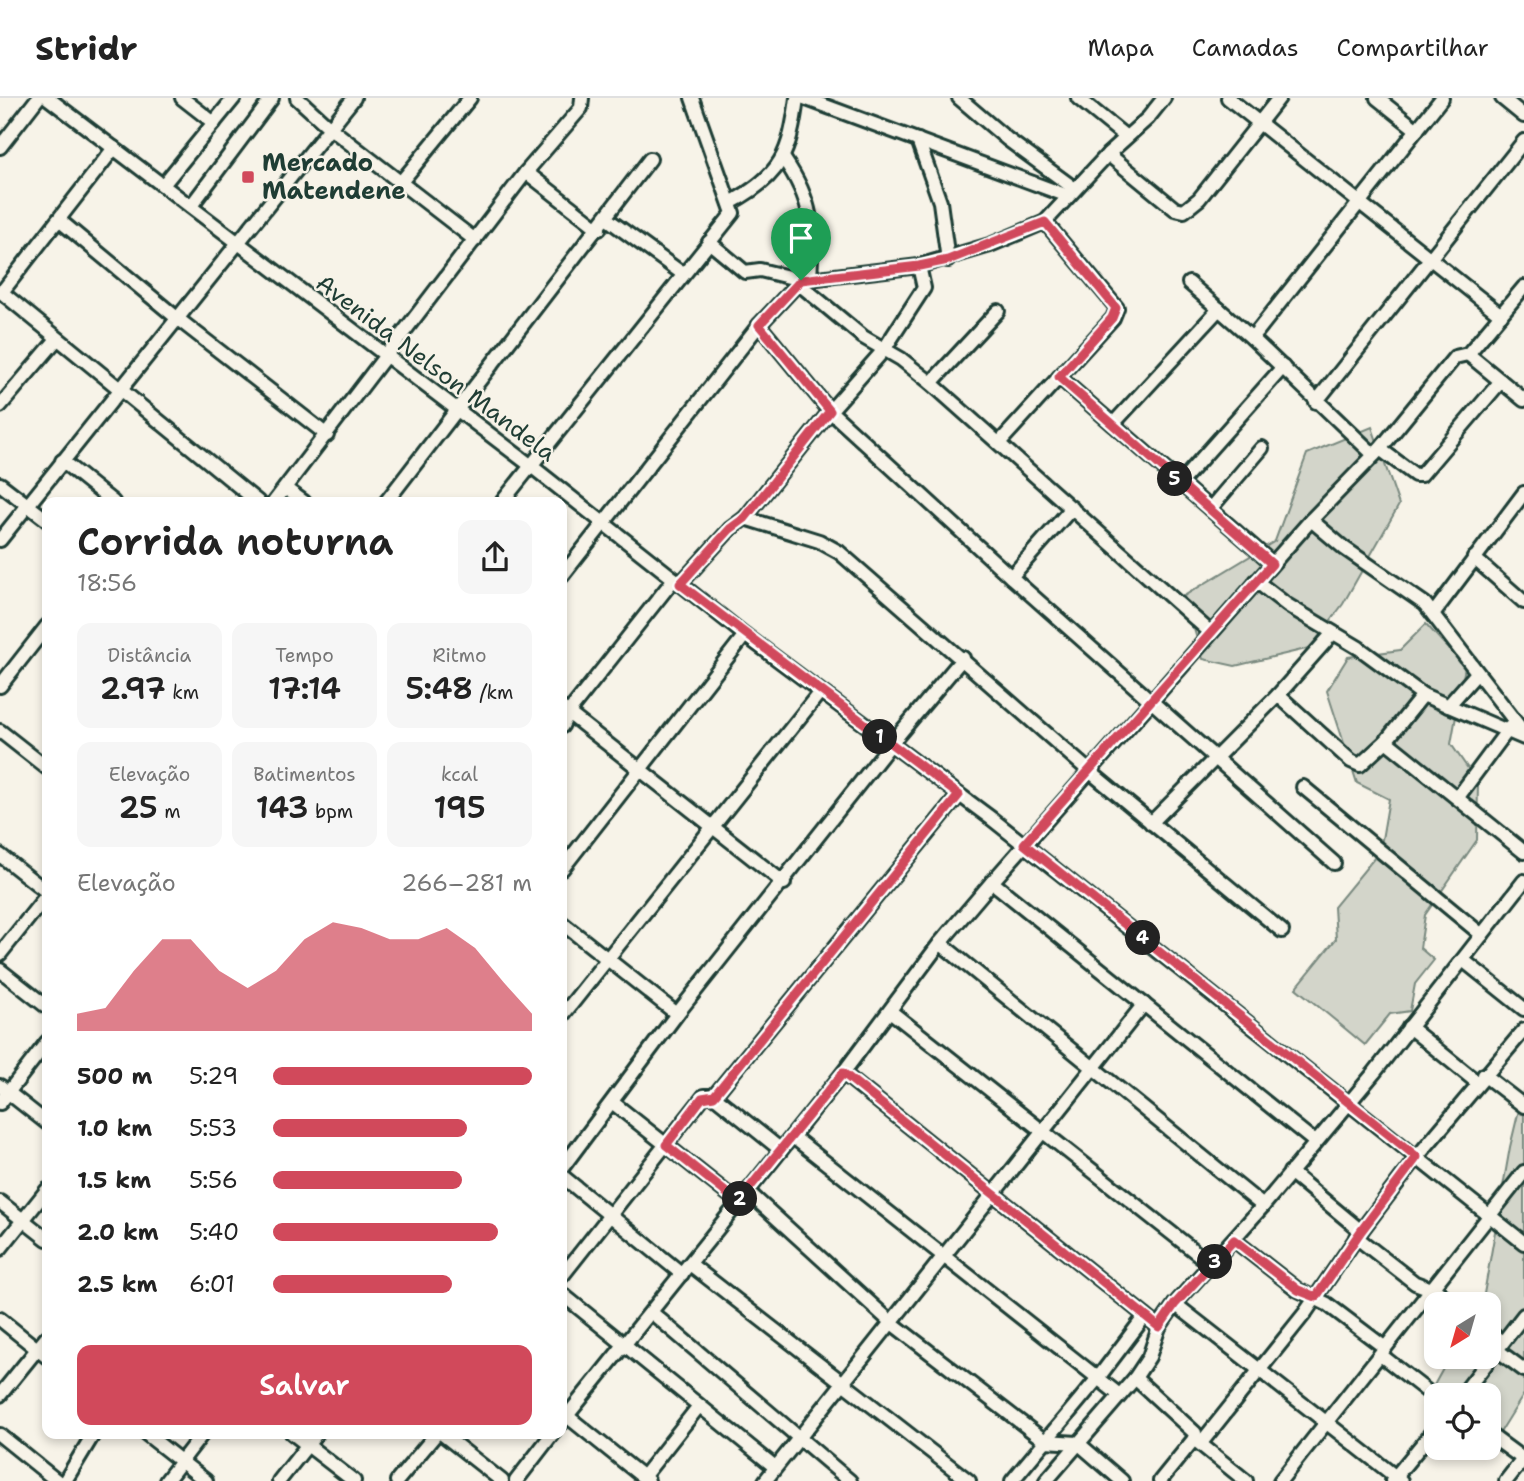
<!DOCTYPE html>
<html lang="pt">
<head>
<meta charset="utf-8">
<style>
	:root { --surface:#fff; --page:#f6f6f6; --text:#222; --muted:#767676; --line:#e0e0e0; --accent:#d1495b }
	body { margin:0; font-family:"Shantell Sans",sans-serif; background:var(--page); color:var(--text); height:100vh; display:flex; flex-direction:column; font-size:26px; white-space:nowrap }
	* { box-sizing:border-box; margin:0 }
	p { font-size:23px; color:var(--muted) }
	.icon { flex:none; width:38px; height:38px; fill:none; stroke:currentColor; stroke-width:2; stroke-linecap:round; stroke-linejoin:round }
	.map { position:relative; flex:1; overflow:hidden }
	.panel { position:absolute; left:42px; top:399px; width:525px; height:942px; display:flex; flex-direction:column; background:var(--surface); border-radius:14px; box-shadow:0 4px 10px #0003 }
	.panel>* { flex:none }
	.needle { width:46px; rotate:217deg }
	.controls { position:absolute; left:1424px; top:1194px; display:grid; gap:14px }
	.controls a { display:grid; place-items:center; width:77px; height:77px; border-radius:14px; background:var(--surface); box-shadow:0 4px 10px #0003; font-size:35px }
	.pin { position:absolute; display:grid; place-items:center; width:60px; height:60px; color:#fff; margin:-72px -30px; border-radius:50% 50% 50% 0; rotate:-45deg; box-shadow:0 0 7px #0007 }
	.pin .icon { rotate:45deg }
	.km { position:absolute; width:35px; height:35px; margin:-18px; border-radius:50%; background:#222; color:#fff; font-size:19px; line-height:35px; text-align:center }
	.round { display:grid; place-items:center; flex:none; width:74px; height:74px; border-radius:14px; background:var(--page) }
	.summary { display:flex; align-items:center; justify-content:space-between; height:119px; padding:0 35px }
	h1 { font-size:38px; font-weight:600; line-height:52px }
	.metrics { display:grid; grid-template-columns:repeat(3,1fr); gap:10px; height:119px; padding:7px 35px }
	.metrics div { display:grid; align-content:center; border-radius:14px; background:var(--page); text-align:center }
	.metrics b { font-size:30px; font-weight:600 }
	.metrics small { font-size:19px; font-weight:400 }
	.metrics p { font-size:19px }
	.chart { height:196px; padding:14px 35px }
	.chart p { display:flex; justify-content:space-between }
	.chart svg { width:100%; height:126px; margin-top:7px; fill:var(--accent); opacity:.7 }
	.cta { display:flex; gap:14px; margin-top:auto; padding:14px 35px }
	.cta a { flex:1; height:80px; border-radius:14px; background:var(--accent); color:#fff; font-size:28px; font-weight:600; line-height:80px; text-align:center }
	ul { padding:0 35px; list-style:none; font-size:23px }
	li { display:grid; grid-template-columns:112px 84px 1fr; align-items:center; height:52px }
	li i { height:18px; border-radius:9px; background:var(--accent) }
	header { display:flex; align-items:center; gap:42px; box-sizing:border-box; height:98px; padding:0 35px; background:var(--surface); border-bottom:2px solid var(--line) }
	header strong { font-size:33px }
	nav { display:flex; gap:38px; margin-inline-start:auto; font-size:24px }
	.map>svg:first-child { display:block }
	.green { fill:#d3d5ca; stroke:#79897f; stroke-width:2 }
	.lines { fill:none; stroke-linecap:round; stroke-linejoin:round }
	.minor-casing { stroke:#1f3d34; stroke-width:18 }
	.minor { stroke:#f7f3e8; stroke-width:12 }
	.route-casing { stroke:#fff; stroke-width:14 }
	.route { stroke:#d1495b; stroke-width:9 }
	.poi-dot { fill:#d1495b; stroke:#f7f3e8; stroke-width:2.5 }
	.labels { text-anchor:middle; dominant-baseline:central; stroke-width:5; stroke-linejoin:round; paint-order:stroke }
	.poi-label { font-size:24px; font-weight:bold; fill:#1f3d34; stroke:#f7f3e8; text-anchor:start }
	.street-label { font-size:24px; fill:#1f3d34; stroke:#f7f3e8 }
</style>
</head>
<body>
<header>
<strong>Stridr</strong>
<nav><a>Mapa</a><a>Camadas</a><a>Compartilhar</a></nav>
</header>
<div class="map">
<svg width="1524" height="1383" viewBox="0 0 1524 1383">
	<rect width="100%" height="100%" fill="#f7f3e8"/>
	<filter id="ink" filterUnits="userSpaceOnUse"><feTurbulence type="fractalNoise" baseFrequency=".0143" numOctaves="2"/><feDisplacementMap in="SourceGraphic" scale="14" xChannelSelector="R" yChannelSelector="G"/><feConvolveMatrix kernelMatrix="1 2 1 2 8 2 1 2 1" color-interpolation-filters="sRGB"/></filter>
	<g filter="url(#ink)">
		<g class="green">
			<polygon points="1372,329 1399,407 1343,506 1310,550 1235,568 1203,561 1184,498 1275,443 1307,356"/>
			<polygon points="1426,526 1465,569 1451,646 1478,685 1477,742 1425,817 1420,850 1434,862 1415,886 1410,913 1390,916 1365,947 1296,890 1336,841 1334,809 1380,753 1389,701 1357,685 1327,593 1348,559 1400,552"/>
			<polygon points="1524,991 1524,1296 1496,1341 1489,1335 1489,1297 1443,1297 1433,1289 1450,1258 1489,1258 1489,1206 1479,1206 1484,1196 1510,1049"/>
		</g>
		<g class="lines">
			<g class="minor-casing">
				<g id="minor">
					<polyline points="48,0 530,367 745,537 992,721 1524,1145"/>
					<polyline points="182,0 214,25"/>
					<polyline points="354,0 330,30 475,142"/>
					<polyline points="804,0 1068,98"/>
					<polyline points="959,0 1007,41 1075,91"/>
					<polyline points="1078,0 1126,39"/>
					<polyline points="1228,0 1501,217"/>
					<polyline points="1377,0 1417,32"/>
					<polyline points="1502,0 1524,18"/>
					<polyline points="918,42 940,104 948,162"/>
					<polyline points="0,49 38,0"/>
					<polyline points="1108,56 1175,111 1184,113 1199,101 1279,0"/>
					<path d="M784 61C814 105 813 128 810 180"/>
					<polyline points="526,74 599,131"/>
					<polyline points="401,84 470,0"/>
					<polyline points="163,87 234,0"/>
					<path d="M730 105C782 78 790 54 797 0"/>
					<polyline points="191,108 272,0"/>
					<polyline points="606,120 683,176"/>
					<polyline points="59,122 178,221 327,337"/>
					<polyline points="709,144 745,174 760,172 801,182 919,168 990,147 1045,124 1108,56 1148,20 1164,0"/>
					<polyline points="798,185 863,239 901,261 931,285 1210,534"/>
					<polyline points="1189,185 1252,240 1374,357"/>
					<polyline points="0,193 258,404"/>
					<polyline points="2,194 114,50"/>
					<polyline points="759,227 830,313 1011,479 1334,765"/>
					<polyline points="1252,240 1442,0"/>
					<polyline points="1468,256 1524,302"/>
					<polyline points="1059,279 1272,465"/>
					<polyline points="931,285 998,213"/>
					<polyline points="1316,304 1524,43"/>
					<polyline points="0,308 57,241"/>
					<polyline points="1113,326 1219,211"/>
					<polyline points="999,345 1113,220 1117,210 1045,124"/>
					<polyline points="1380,351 1415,377 1421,377 1501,283"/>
					<polyline points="62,363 113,404"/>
					<polyline points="1180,385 1283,269"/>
					<polyline points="0,386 47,422"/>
					<polyline points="285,390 304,404"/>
					<polyline points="274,404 526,74 581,10 582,0"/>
					<polyline points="386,404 650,61"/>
					<polyline points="502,404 733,115 692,0"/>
					<polyline points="1210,411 1262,350"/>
					<polyline points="745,420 830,313 883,253 924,190 919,168"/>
					<polyline points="1311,422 1344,450 1425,506 1524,635"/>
					<polyline points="0,442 330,30 297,0"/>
					<polyline points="1474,460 1524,504"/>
					<polyline points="562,478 759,227 801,182"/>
					<polyline points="1011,479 1072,410"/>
					<polyline points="1256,483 1287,507 1359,550 1423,597 1524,640"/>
					<polyline points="680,486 730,431 745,420 819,443 839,454 1088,672 1282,833"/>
					<polyline points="1433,516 1524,395"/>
					<polyline points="0,588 47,528"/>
					<polyline points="1278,597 1351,663 1360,667 1386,643 1423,597"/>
					<polyline points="1448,608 1477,575"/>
					<polyline points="562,610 784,785"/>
					<polyline points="562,628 568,615 674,481"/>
					<polyline points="0,633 47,670"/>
					<polyline points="1386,643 1524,754"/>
					<polyline points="1303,689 1482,837"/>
					<polyline points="1458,699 1510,629"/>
					<polyline points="1151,725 1278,597 1333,535"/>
					<polyline points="0,757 47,794"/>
					<polyline points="562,771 745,537"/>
					<polyline points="992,784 1315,1044"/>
					<polyline points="562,825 677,916"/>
					<polyline points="940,845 1263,1108"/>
					<polyline points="0,856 47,797"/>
					<polyline points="1463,862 1524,911"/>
					<polyline points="0,872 47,909"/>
					<polyline points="890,913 1212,1167"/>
					<polyline points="562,918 820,594"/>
					<polyline points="1409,929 1478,985"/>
					<polyline points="843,975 1159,1229"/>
					<polyline points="1484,977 1524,1008"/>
					<polyline points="0,988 47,1025"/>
					<polyline points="714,998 959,697"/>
					<polyline points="612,1004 738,1104"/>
					<polyline points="0,1005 47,944"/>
					<polyline points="792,1038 1118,1296"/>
					<polyline points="562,1070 677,916 890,647 963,560"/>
					<polyline points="1290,1074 1361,1133"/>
					<polyline points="562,1078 682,1176"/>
					<polyline points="747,1093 893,1226 1045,1343 1078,1345 1122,1383"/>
					<polyline points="0,1104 47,1141"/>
					<polyline points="1356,1139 1415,1185 1437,1193 1454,1206"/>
					<polyline points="1234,1142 1298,1192 1327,1206 1384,1249"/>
					<polyline points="0,1151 47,1092"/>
					<polyline points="690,1166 969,1383"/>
					<polyline points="562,1178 704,998 714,998 781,1052"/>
					<polyline points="562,1196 775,1369"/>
					<polyline points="1175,1206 1401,1383"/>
					<polyline points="651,1214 850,1383"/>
					<polyline points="0,1221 47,1259"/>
					<polyline points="1489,1234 1502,1244"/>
					<polyline points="1497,1252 1524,1272"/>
					<polyline points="1382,1258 1437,1301"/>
					<polyline points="1135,1280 1195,1335 1194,1341 1246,1383"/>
					<polyline points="0,1297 47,1239"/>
					<polyline points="1462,1297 1524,1217"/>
					<polyline points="562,1314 648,1383"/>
					<polyline points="562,1324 843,975 940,845 992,784 1311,422 1380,351 1455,259 1468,256 1524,189"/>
					<polyline points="145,1335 206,1383"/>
					<polyline points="292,1335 354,1383"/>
					<polyline points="441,1335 502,1383"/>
					<polyline points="1489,1336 1523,1361"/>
					<polyline points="0,1337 57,1383"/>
					<polyline points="1201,1345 1305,1215 1361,1133 1417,1059 1524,932"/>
					<polyline points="643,1379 699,1308"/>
					<polyline points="65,1383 94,1335"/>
					<polyline points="166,1383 203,1335"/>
					<polyline points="279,1383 317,1335"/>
					<polyline points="397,1383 437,1335"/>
					<polyline points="516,1383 553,1335"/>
					<polyline points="765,1383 1144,906"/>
					<polyline points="1012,1383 1098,1280 1145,1218"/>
					<polyline points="1046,1383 1135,1280 1149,1259 1159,1229 1175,1206 1263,1108 1374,975 1524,783"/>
					<polyline points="1160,1383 1194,1341"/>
					<polyline points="1280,1383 1524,1074"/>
					<polyline points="1392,1383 1437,1328"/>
					<polyline points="1506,1383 1524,1360"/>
				</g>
			</g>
			<use href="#minor" class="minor"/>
		</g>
	</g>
	<g class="lines" filter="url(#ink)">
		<g class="route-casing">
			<polygon id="route" points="1045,124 1116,210 1112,220 1059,279 1272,466 1024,746 1417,1059 1361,1133 1316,1199 1298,1192 1234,1142 1175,1206 1159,1229 843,975 738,1104 666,1047 702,1000 714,998 959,697 680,486 730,431 745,420 830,313 759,227 801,182 919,168 948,162"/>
		</g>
		<use href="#route" class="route"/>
	</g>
	<rect class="poi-dot" x="241" y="72" width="14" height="14" rx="3.5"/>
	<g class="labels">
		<g class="poi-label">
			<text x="262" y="65">Mercado<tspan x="262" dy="28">Matendene</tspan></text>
		</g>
		<g class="street-label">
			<text transform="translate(436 270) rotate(37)">Avenida Nelson Mandela</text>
		</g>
	</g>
</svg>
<div class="controls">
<a><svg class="needle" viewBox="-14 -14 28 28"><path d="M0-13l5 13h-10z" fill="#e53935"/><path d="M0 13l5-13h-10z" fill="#767676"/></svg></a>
<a><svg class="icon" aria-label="locate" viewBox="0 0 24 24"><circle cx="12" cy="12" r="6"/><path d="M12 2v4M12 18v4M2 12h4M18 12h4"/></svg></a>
</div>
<div class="pin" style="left:801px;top:182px;background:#1e9e55"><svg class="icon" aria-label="arrive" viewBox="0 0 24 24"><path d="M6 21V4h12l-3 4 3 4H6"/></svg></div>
<b class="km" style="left:880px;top:639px">1</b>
<b class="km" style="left:740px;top:1101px">2</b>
<b class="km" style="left:1215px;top:1164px">3</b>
<b class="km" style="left:1143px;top:840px">4</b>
<b class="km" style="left:1175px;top:381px">5</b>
<section class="panel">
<div class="summary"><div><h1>Corrida noturna</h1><p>18:56</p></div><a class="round"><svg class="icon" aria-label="share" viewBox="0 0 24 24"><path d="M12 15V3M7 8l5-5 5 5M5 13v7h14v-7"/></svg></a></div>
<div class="metrics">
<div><p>Distância</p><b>2.97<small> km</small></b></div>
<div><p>Tempo</p><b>17:14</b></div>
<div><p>Ritmo</p><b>5:48<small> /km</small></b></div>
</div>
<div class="metrics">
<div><p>Elevação</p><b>25<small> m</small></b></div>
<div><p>Batimentos</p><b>143<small> bpm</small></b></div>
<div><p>kcal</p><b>195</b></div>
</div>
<div class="chart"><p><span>Elevação</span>266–281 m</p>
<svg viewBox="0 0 160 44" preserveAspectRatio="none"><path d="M0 44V38L10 36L20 23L30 12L40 12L50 23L60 29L70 23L80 12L90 6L100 8L110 12L120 12L130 8L140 15L150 27L160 38V44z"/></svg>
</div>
<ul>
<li><b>500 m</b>5:29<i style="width:100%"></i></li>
<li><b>1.0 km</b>5:53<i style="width:75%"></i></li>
<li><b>1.5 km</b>5:56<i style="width:73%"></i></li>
<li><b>2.0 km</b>5:40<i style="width:87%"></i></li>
<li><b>2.5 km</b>6:01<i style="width:69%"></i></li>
</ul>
<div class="cta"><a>Salvar</a></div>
</section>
</div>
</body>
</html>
